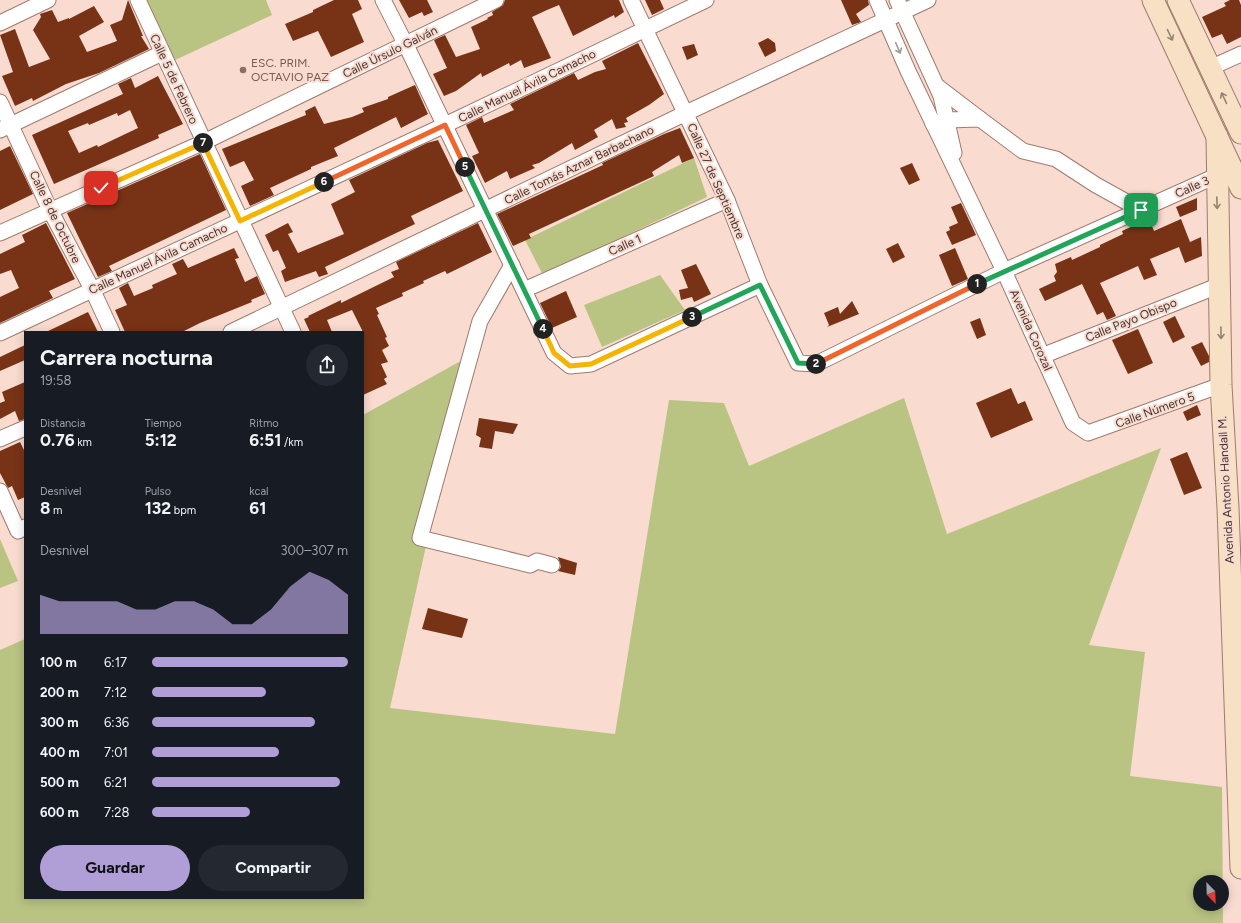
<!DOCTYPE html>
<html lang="es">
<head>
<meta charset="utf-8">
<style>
	:root { --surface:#171b24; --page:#242831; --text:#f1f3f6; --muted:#9ea1a6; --accent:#b09fd6 }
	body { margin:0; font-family:Figtree,sans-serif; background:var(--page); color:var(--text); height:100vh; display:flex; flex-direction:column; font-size:15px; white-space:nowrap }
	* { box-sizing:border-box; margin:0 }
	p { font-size:13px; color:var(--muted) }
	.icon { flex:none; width:22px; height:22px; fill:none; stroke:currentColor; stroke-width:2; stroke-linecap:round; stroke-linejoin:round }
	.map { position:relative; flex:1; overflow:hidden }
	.panel { position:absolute; left:24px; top:331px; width:340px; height:568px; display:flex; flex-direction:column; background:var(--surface); border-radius:0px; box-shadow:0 2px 10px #0003 }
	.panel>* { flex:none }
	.needle { width:26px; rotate:157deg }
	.tools { position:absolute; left:1193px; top:875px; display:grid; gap:8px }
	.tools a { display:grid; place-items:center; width:36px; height:36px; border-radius:50%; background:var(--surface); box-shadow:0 2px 10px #0003; font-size:20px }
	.pin { position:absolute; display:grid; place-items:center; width:34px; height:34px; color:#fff; margin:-17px; border-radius:8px; box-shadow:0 2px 6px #0006 }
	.km { position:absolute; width:20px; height:20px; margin:-10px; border-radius:50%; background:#222; color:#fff; font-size:11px; line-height:20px; text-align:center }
	.round { display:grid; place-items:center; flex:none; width:42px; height:42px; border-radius:21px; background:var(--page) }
	.head { display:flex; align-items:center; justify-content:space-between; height:68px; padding:0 16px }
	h1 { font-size:22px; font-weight:700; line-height:30px }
	.figures { display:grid; grid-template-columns:repeat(3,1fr); gap:6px; height:68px; padding:4px 16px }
	.figures div { display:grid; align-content:center }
	.figures b { font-size:17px; font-weight:700 }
	.figures small { font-size:11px; font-weight:400 }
	.figures p { font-size:11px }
	.chart { height:112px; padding:8px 16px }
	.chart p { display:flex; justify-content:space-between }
	.chart svg { width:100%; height:72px; margin-top:4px; fill:var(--accent); opacity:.7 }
	.button { display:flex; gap:8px; margin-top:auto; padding:8px 16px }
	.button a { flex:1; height:46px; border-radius:24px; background:var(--accent); color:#111; font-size:16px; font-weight:700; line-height:46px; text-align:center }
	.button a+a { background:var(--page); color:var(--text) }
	ul { padding:0 16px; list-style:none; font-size:13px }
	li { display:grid; grid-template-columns:64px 48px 1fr; align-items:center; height:30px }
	li i { height:10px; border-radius:5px; background:var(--accent) }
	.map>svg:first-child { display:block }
	.green { fill:#b9c382; fill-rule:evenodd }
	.building { fill:#783317; fill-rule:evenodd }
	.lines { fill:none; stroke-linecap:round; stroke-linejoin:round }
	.street-casing { stroke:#9e7b6e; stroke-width:17 }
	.secondary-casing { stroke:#9e7b6e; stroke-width:23 }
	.street { stroke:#fff; stroke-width:15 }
	.secondary { stroke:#f8e0c4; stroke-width:21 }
	.oneway { stroke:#958273 }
	.oneway2 { stroke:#a29a98 }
	.split-1-casing { stroke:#fff; stroke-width:8 }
	.split-2-casing { stroke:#fff; stroke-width:8 }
	.split-3-casing { stroke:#fff; stroke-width:8 }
	.split-4-casing { stroke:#fff; stroke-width:8 }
	.split-5-casing { stroke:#fff; stroke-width:8 }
	.split-6-casing { stroke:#fff; stroke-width:8 }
	.split-7-casing { stroke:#fff; stroke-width:8 }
	.split-8-casing { stroke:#fff; stroke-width:8 }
	.split-1 { stroke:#22a559; stroke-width:5 }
	.split-2 { stroke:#f0652b; stroke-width:5 }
	.split-3 { stroke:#22a559; stroke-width:5 }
	.split-4 { stroke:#f5b400; stroke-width:5 }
	.split-5 { stroke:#22a559; stroke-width:5 }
	.split-6 { stroke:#f0652b; stroke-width:5 }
	.split-7 { stroke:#f5b400; stroke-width:5 }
	.split-8 { stroke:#f5b400; stroke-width:5 }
	.education-dot { fill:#8d6e63; stroke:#fadbd0; stroke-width:1.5 }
	.labels { text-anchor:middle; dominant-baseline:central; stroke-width:4; stroke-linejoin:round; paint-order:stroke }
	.street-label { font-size:12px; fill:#443530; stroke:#fadbd0 }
	.education-label { font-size:12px; fill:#785e54; stroke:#fadbd0; text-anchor:start }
</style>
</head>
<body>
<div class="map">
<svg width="1241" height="923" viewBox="0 0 1241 923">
	<rect width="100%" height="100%" fill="#fadbd0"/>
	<g class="green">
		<polygon points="147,0 266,0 272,15 175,60"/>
		<polygon points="694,158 707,197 543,275 525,240"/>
		<polygon points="660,275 685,310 602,347 584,305"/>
		<path d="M468 357 390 708 615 734 669 400 724 403 749 466 904 398 947 534 1161 448 1089 645 1145 652 1130 776 1222 787 1223 923H0V650L25 639V898H363V415ZM1200 882H1222V904H1200Z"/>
		<polygon points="0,539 18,581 0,588"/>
	</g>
	<g class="building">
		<polygon points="128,0 143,36 141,36 149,49 99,73 66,84 33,101 32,98 15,106 2,76 13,72 0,35 15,29 29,67 50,59 33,30 41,17 40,14 52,10 58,22 69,18 69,19 94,6 104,22 79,36 87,52 117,41 110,25 122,20"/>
		<polygon points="334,0 358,0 362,9 352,14 364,42 331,57 318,31 293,41 285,24 313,12 313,10"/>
		<polygon points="399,0 427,0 433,12 424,16 422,12 409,18"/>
		<polygon points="505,0 619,0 624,12 615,18 614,15 573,36 559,5 547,10 532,17 551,58 524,68 521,60 510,66 509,63 482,77 481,73 456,91 444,96 433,74 447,68 434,40 445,35 456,57 480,49 471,27 488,19 487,18 493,15 492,12 503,5"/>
		<polygon points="645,0 660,0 664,9 652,15"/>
		<polygon points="841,0 868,0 869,5 856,14 861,22 852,25"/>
		<polygon points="1230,0 1239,0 1241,5 1241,37 1227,44 1222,34 1212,38 1202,17 1226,6 1224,3"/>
		<polygon points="768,38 775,43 776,51 765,57 758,43"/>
		<polygon points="638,43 664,94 649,105 626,118 628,122 624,123 626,127 616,129 612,119 594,130 598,137 575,150 572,143 539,163 532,165 535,168 510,179 507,171 485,183 472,156 479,153 466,125 482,117 484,123 514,110 510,104 574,73 578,80 595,72 606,69 602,61"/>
		<polygon points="694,44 698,55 687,60 682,47"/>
		<path d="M158 76 183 124 158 135 159 138 54 184 32 135 123 94 118 84 131 78 135 88ZM130 110 138 128 98 147 97 145 79 153 68 131 88 123 89 125 117 113 118 116Z"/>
		<polygon points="415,85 428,114 401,128 396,117 334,148 338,156 311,167 311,169 270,188 274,195 250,206 241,186 254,180 244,161 230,167 222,149 306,115 305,111 315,106 324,124 352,117 364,112 362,108 388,99 388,97"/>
		<polygon points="680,128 694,158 682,163 679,155 652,172 654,176 529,234 531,238 513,246 497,214 603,165 602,163 664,134"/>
		<polygon points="438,140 463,191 411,216 415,224 325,267 328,274 319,277 316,271 285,282 281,271 286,268 278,250 273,252 265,235 288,223 293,232 288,234 298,253 344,234 331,204 355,192 349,180 427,143"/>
		<polygon points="10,146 33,194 0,210 0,151"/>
		<polygon points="200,154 226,210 109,266 112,271 98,277 67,213"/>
		<polygon points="912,163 920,180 909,185 900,168"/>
		<polygon points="1197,198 1197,210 1180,217 1176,207"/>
		<polygon points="961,203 976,235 952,245 946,232 950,230 949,227 958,223 951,207"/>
		<polygon points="1181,219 1190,242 1201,237 1202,256 1185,263 1179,247 1150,259 1157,275 1144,280 1138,266 1100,283 1116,316 1107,320 1103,312 1097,315 1082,284 1045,301 1039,289 1056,281 1054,276 1057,272 1055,264 1071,257 1072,260 1100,247 1100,245 1123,234 1122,231 1135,225 1136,227 1150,221 1154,231"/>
		<polygon points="46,223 75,279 49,291 53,298 0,323 0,297 19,288 11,270 0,274 0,254 25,242 22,235"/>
		<polygon points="478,223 492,252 447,274 445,271 423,281 424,283 402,293 403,296 376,308 379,314 377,315 387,337 385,338 389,346 382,350 388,362 381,364 387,377 384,379 387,384 363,395 363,332 352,310 327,320 332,332 310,332 304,319 309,317 308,316 341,300 341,303 394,277 391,272 399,269 396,262"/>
		<polygon points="898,243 905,257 893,263 886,249"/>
		<polygon points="234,248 239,258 235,259 245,282 257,276 265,294 251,300 252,302 200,323 182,332 125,332 115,310 127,305 119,288 128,283 134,296 153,288 152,285 177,274 172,264 183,259 188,268"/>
		<polygon points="955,248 968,279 952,286 939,255"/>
		<polygon points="696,264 711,294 694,302 692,297 681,300 679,290 688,288 681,270"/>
		<polygon points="566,291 577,317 552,328 540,303"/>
		<polygon points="852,301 859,314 827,327 829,325 824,313 838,307 840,314"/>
		<polygon points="88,312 98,332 46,332"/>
		<polygon points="1175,316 1185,337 1173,343 1163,322"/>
		<polygon points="980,318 986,335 977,339 970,322"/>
		<polygon points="1138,329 1153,363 1128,374 1112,340"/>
		<polygon points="1202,342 1209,356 1209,362 1201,366 1191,347"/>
		<polygon points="25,345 25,360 0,371 0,357"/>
		<polygon points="25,382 25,419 19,421 15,411 0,419 0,403 5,401 2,392"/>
		<polygon points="1011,388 1018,404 1025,401 1033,420 991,438 976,403"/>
		<polygon points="1197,405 1201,415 1187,421 1183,412"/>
		<polygon points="479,418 518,424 513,434 495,431 492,449 479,447 481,438 476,435"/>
		<polygon points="20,442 25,452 25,497 18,500 12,486 8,488 0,473 0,451"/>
		<polygon points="1187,452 1202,488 1184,495 1170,459"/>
		<polygon points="558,557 577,563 575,575 558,571 561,567"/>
		<polygon points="428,608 468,619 462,638 422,629"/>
	</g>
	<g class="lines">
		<g class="street-casing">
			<g id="street">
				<polyline points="138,0 293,332"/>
				<polyline points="383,0 406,45 554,353 570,366 591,364 760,285"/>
				<polyline points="631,0 727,200 760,285 798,363 816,364 1004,271 1216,176"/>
				<polyline points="877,0 908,71 1004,271 1073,423 1088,433 1221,385"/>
				<polyline points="897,0 941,96 954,153"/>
				<polyline points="0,23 48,0"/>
				<polyline points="1210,68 1241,54"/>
				<polyline points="938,87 980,119"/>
				<polyline points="0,102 50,210 92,289 112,332"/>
				<polyline points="933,124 947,120 980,119 1023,151 1056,159 1096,185 1141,210"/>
				<polyline points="0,130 162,53"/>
				<polyline points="0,233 204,142 496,0"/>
				<polyline points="512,265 480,321 420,538 530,565 537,561 552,565"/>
				<polyline points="524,290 727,200"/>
				<polyline points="231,332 686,113 928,0"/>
				<polyline points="0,333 445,125 706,0"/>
				<polyline points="1042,356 1220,285"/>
				<polyline points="0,439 25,428"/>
				<polyline points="0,491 18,531 25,527"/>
			</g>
		</g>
		<g class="secondary-casing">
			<g id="secondary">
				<polyline points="1153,0 1241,188"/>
				<polyline points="1178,0 1241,133"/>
				<polyline points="1217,136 1221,385 1228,508 1241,868"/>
			</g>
		</g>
		<use href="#street" class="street"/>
		<use href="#secondary" class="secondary"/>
	</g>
	<defs><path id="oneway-shaft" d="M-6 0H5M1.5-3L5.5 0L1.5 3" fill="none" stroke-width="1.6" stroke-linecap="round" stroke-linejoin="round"/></defs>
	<g class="oneway">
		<use href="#oneway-shaft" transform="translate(1170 35) rotate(65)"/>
		<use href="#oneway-shaft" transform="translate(1224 98) rotate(-115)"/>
		<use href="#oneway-shaft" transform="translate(1217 203) rotate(88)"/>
		<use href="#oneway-shaft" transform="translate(1221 333) rotate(89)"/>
	</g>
	<use class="oneway2" href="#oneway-shaft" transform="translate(898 48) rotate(67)"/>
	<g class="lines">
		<g class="split-1-casing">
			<polyline id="split-1" points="977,284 1141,210"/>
		</g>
		<g class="split-2-casing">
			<polyline id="split-2" points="816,364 977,284"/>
		</g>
		<g class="split-3-casing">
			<polyline id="split-3" points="692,317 760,285 798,363 816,364"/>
		</g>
		<g class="split-4-casing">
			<polyline id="split-4" points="543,329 554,353 570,366 591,364 692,317"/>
		</g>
		<g class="split-5-casing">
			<polyline id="split-5" points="465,167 543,329"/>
		</g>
		<g class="split-6-casing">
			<polyline id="split-6" points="324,182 445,125 465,167"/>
		</g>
		<g class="split-7-casing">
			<polyline id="split-7" points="203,143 240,221 324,182"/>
		</g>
		<g class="split-8-casing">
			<polyline id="split-8" points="101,188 203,143"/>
		</g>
		<use href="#split-1" class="split-1"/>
		<use href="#split-2" class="split-2"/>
		<use href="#split-3" class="split-3"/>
		<use href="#split-4" class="split-4"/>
		<use href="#split-5" class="split-5"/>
		<use href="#split-6" class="split-6"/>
		<use href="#split-7" class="split-7"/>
		<use href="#split-8" class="split-8"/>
	</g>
	<circle class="education-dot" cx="243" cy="70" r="4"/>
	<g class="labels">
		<g class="street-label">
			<text transform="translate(390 52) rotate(-26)">Calle Úrsulo Galván</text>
			<text transform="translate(174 79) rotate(65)">Calle 5 de Febrero</text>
			<text transform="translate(527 86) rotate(-26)">Calle Manuel Ávila Camacho</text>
			<text transform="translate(579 165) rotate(-26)">Calle Tomás Aznar Barbachano</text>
			<text transform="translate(716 181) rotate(66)">Calle 27 de Septiembre</text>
			<text transform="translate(1192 187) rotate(-24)">Calle 3</text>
			<text transform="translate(55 217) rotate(64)">Calle 8 de Octubre</text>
			<text transform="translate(625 245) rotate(-24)">Calle 1</text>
			<text transform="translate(158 259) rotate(-25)">Calle Manuel Ávila Camacho</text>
			<text transform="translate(1131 320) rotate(-22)">Calle Payo Obispo</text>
			<text transform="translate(1031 330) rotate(66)">Avenida Corozal</text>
			<text transform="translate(1155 410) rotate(-20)">Calle Número 5</text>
			<text transform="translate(1226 490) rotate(-93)">Avenida Antonio Handall M.</text>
		</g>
		<g class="education-label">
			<text x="251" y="63">ESC. PRIM.<tspan x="251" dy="14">OCTAVIO PAZ</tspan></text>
		</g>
	</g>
</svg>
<div class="tools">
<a><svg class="needle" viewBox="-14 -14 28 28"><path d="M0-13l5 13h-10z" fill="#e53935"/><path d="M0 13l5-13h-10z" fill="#9ea1a6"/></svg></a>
</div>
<div class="pin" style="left:1141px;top:210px;background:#1e9e55"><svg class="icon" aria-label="arrive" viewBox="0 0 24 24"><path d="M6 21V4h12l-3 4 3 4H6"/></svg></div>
<div class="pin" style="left:101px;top:188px;background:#d93025"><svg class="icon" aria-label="check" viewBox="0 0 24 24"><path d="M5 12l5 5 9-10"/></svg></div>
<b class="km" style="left:977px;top:284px">1</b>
<b class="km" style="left:816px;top:364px">2</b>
<b class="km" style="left:692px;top:317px">3</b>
<b class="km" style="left:543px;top:329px">4</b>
<b class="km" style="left:465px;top:167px">5</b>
<b class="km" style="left:324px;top:182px">6</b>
<b class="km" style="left:203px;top:143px">7</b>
<section class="panel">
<div class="head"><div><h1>Carrera nocturna</h1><p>19:58</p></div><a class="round"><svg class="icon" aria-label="share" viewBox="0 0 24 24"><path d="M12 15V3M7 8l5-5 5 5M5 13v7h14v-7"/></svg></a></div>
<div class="figures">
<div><p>Distancia</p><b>0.76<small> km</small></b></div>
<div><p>Tiempo</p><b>5:12</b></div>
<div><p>Ritmo</p><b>6:51<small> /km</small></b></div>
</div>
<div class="figures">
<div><p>Desnivel</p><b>8<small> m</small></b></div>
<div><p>Pulso</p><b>132<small> bpm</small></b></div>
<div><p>kcal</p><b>61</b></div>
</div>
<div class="chart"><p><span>Desnivel</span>300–307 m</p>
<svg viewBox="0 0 160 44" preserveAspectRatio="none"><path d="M0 44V20L10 24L20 24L30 24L40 24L50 29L60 29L70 24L80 24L90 29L100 38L110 38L120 29L130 15L140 6L150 11L160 20V44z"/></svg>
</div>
<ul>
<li><b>100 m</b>6:17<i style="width:100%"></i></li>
<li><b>200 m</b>7:12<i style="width:58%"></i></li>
<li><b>300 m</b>6:36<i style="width:83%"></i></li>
<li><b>400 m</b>7:01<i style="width:65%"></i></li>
<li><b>500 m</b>6:21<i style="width:96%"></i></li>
<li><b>600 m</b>7:28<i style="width:50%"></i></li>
</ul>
<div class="button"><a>Guardar</a><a>Compartir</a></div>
</section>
</div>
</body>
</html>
